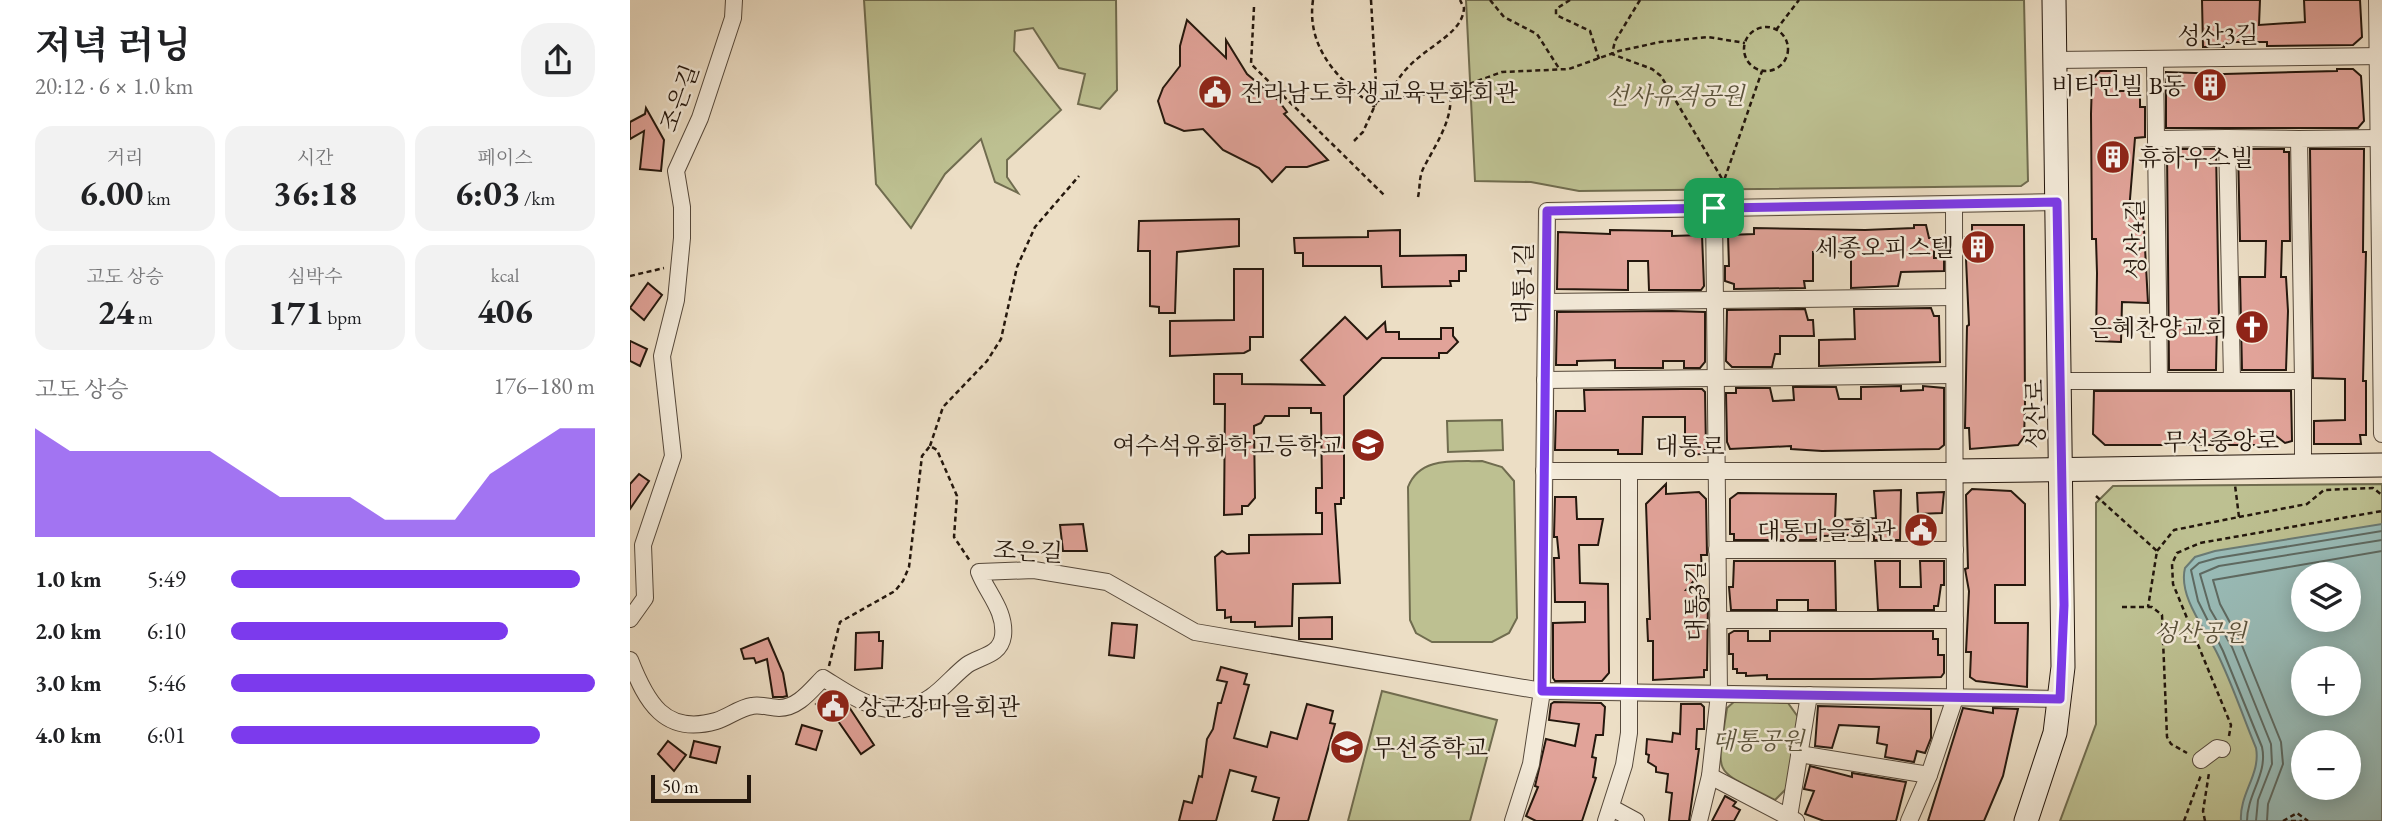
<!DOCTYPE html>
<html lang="ko">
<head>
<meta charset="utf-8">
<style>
	:root { --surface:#fff; --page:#f2f2f2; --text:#202124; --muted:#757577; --accent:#7c3aed }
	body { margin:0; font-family:"EB Garamond","Noto Serif KR",serif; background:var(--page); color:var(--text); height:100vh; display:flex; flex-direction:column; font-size:26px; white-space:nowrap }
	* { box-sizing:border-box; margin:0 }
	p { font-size:23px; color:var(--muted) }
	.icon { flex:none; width:38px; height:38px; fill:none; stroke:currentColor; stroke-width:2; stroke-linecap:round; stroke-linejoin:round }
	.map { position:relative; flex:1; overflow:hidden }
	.drawer { display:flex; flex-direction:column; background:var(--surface); width:630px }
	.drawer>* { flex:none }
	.fabs { position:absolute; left:1661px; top:562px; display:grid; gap:14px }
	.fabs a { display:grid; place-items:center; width:70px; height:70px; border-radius:50%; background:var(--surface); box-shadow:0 4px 18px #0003; font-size:35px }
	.scale { position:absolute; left:21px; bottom:18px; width:100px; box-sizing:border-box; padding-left:7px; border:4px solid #24170d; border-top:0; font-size:19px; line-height:24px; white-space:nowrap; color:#24170d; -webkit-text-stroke:5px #f3ead9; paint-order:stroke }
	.pin { position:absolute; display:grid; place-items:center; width:60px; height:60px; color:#fff; margin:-30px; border-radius:14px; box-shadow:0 4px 10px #0006 }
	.round { display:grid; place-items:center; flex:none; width:74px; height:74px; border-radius:28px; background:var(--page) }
	.headline { display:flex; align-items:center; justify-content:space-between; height:119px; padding:0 35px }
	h1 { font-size:38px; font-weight:700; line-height:52px }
	.metrics { display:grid; grid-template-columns:repeat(3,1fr); gap:10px; height:119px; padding:7px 35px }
	.metrics div { display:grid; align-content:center; border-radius:18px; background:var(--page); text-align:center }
	.metrics b { font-size:35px; font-weight:700 }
	.metrics small { font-size:19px; font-weight:400 }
	.metrics p { font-size:19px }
	.chart { height:196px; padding:14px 35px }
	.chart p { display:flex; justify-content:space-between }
	.chart svg { width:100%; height:126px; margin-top:7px; fill:var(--accent); opacity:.7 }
	ul { padding:0 35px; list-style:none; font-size:23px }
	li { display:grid; grid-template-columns:112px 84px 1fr; align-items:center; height:52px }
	li i { height:18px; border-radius:9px; background:var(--accent) }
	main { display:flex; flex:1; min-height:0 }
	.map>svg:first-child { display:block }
	.green { fill:#bdc091; stroke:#706c4f; stroke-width:2; fill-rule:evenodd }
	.water { fill:#99bcb8; stroke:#6a7a74; stroke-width:2; fill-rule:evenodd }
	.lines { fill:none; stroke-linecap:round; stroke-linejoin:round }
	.shore { stroke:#5e6a62; stroke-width:2 }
	.building { fill:#e1a399; stroke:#24170d; stroke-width:2 }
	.street-casing { stroke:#56493b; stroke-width:18 }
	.secondary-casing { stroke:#24170d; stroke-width:25 }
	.path { stroke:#24170d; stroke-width:2.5; stroke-dasharray:5 3.5; stroke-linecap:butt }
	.street { stroke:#f3ead9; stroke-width:16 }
	.secondary { stroke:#f3ead9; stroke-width:23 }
	.route-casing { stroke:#fff; stroke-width:14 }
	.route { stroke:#7c3aed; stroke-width:9 }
	.labels { text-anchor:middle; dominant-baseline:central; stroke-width:5; stroke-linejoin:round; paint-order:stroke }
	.street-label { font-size:24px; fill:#24170d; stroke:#f3ead9 }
	.poi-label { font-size:24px; fill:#24170d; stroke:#f3ead9; text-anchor:end }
	.park-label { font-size:24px; font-style:italic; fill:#5a523b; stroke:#f3ead9 }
</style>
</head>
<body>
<main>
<section class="drawer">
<div class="headline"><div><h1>저녁 러닝</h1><p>20:12 · 6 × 1.0 km</p></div><a class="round"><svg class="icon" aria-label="share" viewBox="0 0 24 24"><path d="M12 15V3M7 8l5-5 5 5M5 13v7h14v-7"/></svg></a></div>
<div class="metrics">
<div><p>거리</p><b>6.00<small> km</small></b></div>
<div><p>시간</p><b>36:18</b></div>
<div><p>페이스</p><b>6:03<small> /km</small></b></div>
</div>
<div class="metrics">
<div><p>고도 상승</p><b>24<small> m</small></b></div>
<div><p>심박수</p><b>171<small> bpm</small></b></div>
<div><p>kcal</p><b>406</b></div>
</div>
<div class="chart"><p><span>고도 상승</span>176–180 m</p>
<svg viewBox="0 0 160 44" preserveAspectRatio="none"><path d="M0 44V6L10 14L20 14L30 14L40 14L50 14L60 22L70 30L80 30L90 30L100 38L110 38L120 38L130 22L140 14L150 6L160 6V44z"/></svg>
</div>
<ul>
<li><b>1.0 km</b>5:49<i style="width:96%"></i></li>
<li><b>2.0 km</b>6:10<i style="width:76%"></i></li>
<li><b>3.0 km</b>5:46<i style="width:100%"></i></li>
<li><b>4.0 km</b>6:01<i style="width:85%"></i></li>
</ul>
</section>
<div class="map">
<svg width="1752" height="821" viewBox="0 0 1752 821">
	<rect width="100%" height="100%" fill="#ecdec5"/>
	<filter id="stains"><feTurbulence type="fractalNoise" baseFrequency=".00286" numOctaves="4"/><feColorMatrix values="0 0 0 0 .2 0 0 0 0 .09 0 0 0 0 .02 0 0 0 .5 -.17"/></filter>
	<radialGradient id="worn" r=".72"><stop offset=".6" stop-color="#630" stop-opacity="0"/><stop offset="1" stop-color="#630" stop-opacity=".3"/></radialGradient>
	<g class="green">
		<polygon points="234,0 486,0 487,90 470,109 448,104 455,74 429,68 403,28 385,31 384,51 431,110 377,160 377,177 388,193 365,182 351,139 315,174 281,228 246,184"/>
		<polygon points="836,0 1394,0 1398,181 1391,186 949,191 901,182 845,181"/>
		<polygon points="872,420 873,450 818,452 817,421"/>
		<path d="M852 461 872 467 884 481 887 618 879 633 862 642H802L786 633 780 620 778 487C790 456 825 462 852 461Z"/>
		<path d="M1752 484V821H1430L1466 724V503L1483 486ZM1673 574H1718V620H1673ZM1673 658H1718V704H1673ZM1673 742H1718V788H1673Z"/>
		<polygon points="752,691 867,720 840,821 718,821"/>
		<path d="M1106 700 1158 703 1168 717 1157 788 1145 800C1082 767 1086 780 1097 708Z"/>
	</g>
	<path class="water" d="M1752 524V821H1611C1609 794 1631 774 1626 748 1613 717 1602 683 1587 653 1575 629 1548 596 1555 568L1565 557 1585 551ZM1673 574H1718V620H1673ZM1673 658H1718V704H1673ZM1673 742H1718V788H1673Z"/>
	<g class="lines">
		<g class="shore">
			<path d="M1617 821C1617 794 1638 774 1632 747L1593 651 1568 601 1561 570 1569 563 1587 558 1752 531"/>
			<polyline points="1626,821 1628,800 1642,764 1641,744 1602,647 1580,609 1570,574 1589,566 1752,540"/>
			<polyline points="1637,821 1638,804 1653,764 1651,742 1611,643 1590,604 1583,580 1752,551"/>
		</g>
	</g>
	<g class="building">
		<polygon points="1572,0 1630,0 1629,25 1675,22 1674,0 1730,0 1732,37 1723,45 1637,46 1637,42 1594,42 1594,47 1573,47"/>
		<polygon points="557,20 596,58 596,40 617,74 648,100 657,112 654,114 698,160 677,167 656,167 642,182 629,168 593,150 573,129 554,131 535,123 528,101 533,88 550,66 550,46"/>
		<polygon points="1707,69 1723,69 1731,76 1734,121 1728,128 1536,128 1536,72 1594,74 1707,71"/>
		<polygon points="1470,71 1486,71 1486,91 1510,91 1510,107 1515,107 1515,137 1505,138 1499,211 1513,211 1518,303 1492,302 1491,342 1466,341 1467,273 1466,239 1462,239 1461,114 1462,80"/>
		<polygon points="16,108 34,140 31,171 10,169 14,131 0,139 0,122 15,114"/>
		<polygon points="1537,149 1586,149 1589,322 1587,322 1586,370 1539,370"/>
		<polygon points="1608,149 1654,149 1654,152 1659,152 1660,241 1652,241 1651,277 1656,277 1658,311 1656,370 1612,370 1610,277 1635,277 1636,241 1610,241"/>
		<polygon points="1680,149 1734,149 1733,252 1736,252 1733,381 1736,381 1736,435 1730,435 1731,444 1684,444 1684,421 1715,420 1715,379 1683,378"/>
		<polygon points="609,219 609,246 547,252 545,313 529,313 529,307 520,306 520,251 508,251 509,221"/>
		<polygon points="1284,225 1296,225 1299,238 1304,238 1304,258 1314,258 1314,271 1271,272 1268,286 1221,288 1221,251 1183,252 1183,281 1174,281 1175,288 1104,289 1104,284 1095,281 1095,266 1099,266 1098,235 1124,234 1124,228 1235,230 1284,228"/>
		<polygon points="1342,225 1394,225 1395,407 1394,437 1388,445 1340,449 1339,428 1335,428 1337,326 1339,325 1335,237 1342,237"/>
		<polygon points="770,230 770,256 836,255 836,271 829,271 829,281 820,281 821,286 752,287 751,266 673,266 673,253 665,253 664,238 738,237 738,231"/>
		<polygon points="980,230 1042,231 1042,236 1072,235 1074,286 1071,290 1019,290 1018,261 998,261 998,290 927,289 928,232 980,234"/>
		<polygon points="604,269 633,269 633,337 620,337 620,350 614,353 540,356 540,321 604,320"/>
		<polygon points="18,283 32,295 14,320 0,308"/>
		<polygon points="1301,308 1304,316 1309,316 1310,362 1189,366 1189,340 1225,339 1224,309"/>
		<polygon points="1175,309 1178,320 1183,320 1184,336 1150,336 1150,354 1145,354 1142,367 1102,367 1096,361 1097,310"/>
		<polygon points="1042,311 1075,312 1075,362 1070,368 1054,368 1054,361 1033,361 1033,368 985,368 985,360 947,361 947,365 926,365 927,312"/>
		<polygon points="715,317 737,339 755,322 756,332 769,332 769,339 811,339 811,328 823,328 823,336 828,342 817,353 809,353 809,358 752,358 714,396 714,498 711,498 711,504 705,504 710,583 663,584 662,626 625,627 625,622 601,622 601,617 595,618 595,610 587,610 585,557 592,551 597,554 619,553 619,535 692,534 692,513 686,513 686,488 692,488 691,413 681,413 681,408 659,408 659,416 635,416 631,423 624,426 625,498 618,506 612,506 612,514 594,515 595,404 584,404 584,374 612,374 612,384 694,385 671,360"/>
		<polygon points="0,341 17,349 10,366 0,361"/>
		<polygon points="1271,386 1271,391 1293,390 1293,386 1314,388 1314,445 1309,449 1192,451 1161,449 1161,446 1100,449 1097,442 1096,393 1106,393 1106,388 1140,388 1143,401 1164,400 1163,387 1206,387 1209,399 1231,399 1231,387"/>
		<polygon points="1052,389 1072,389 1075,392 1076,449 1071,454 1055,455 1055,417 1013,417 1012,454 988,454 988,450 925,450 926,411 955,411 954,390"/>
		<polygon points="1464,391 1661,391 1662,441 1655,443 1641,432 1641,444 1631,445 1475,445 1463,434"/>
		<polygon points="9,474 19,481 0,509 0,484"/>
		<polygon points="1036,484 1036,494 1069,492 1076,499 1077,555 1071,555 1072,571 1056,590 1070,590 1070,599 1078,599 1077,670 1074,670 1074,677 1023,680 1023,641 1018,641 1017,619 1020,619 1016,504"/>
		<polygon points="1342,489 1381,491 1395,504 1395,585 1365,585 1365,623 1398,623 1397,687 1346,681 1340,677 1341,652 1336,652 1339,591 1335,569 1338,568 1336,495"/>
		<polygon points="1271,490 1270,540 1244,540 1244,534 1192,536 1185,540 1104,540 1104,534 1100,534 1100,499 1108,493 1206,494 1205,520 1246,518 1244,491"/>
		<polygon points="1314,492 1312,513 1288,514 1287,493"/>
		<polygon points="925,497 946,497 947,519 973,519 968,545 949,545 950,583 978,584 979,673 972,681 925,681 923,678 923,623 955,622 955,602 925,602 924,558 929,558 927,537 924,537"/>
		<polygon points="453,524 457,551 433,551 430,525"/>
		<polygon points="1104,561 1205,561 1206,610 1178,610 1178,600 1147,600 1147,610 1101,610 1099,587 1103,587"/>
		<polygon points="1245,561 1270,561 1270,587 1291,587 1290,561 1314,561 1314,585 1311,585 1308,606 1304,606 1304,610 1248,610"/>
		<polygon points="702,617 702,639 669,639 669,618"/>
		<polygon points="482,623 507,625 504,658 479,655"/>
		<polygon points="1104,631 1118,631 1118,641 1140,641 1140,631 1303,631 1303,639 1308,639 1308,655 1314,655 1314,673 1311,677 1242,679 1137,679 1137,675 1116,676 1116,673 1107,673 1107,669 1103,669 1103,654 1099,654 1099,634"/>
		<polygon points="249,632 249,641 253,641 252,668 225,670 226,633"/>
		<polygon points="138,638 153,673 157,696 153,697 143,697 137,659 126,663 124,658 114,659 111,649"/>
		<polygon points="591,667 617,674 614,684 619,685 604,738 637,747 641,732 667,739 677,704 703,711 700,723 705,724 678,821 643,821 649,798 622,791 626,777 600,770 586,821 549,821 554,801 562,803 569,776 572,777 577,739 583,729 588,703 591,703 597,682 587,680"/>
		<polygon points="198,694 219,707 244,745 231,754 199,708 197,715 186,704"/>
		<polygon points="924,702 971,703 975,707 973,735 966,735 962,757 966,758 963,777 966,778 952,821 906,821 896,816 908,787 905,786 916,739 945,746 949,724 919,720 921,704"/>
		<polygon points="1051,704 1071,704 1074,707 1074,729 1067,729 1066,749 1069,749 1059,821 1039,821 1042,793 1036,792 1038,774 1026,772 1026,767 1018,762 1019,755 1016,754 1017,739 1042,742 1043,733 1050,734"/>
		<polygon points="1188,706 1301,709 1301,738 1295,753 1287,751 1284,762 1255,757 1257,745 1247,743 1249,727 1209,725 1202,748 1185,746"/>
		<polygon points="1333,708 1363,713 1363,708 1388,709 1373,776 1354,821 1298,821"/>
		<polygon points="172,725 192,731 186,750 166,744"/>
		<polygon points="38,741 56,755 44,771 28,754"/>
		<polygon points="64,741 90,747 86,763 60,757"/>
		<polygon points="1180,766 1222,777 1222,773 1276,782 1266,821 1194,821 1175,814 1184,791 1174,789"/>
		<polygon points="1095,796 1106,802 1103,806 1110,810 1104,821 1082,821"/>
	</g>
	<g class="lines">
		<g class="street-casing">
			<g id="street">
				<polyline points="1747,0 1752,434"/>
				<polyline points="1525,59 1526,139"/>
				<polyline points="1425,60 1752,56"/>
				<polyline points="916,302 1324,297"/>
				<polyline points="915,380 1324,375"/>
				<polyline points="1602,380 1597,138 1669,139"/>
				<polyline points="1430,381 1673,381 1669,139 1749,138"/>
				<polyline points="1529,381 1526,139 1597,138"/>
				<polyline points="1673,381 1673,466"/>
				<polyline points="914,471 999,471"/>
				<polyline points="1087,550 1325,550"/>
				<polyline points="0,619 15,598 13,545 43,456 32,356 46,300 52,238 52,207 46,171 70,118 103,18 104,0"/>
				<polyline points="1088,620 1325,620"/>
				<path d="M0 660C16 701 34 736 86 721 99 717 109 708 122 706 131 704 140 708 149 708 168 708 181 690 193 678 227 699 262 726 301 697 314 688 324 675 337 665 350 656 370 656 373 636 376 611 357 593 349 572L404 570 477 582 565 632 912 691 1430 699"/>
				<polyline points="1169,754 1299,775"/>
				<polyline points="1571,760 1587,748 1592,749"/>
				<polyline points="1080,776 1166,821"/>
				<polyline points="982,808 1006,821"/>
				<polyline points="1159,817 1179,695"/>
				<polyline points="883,821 901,764 912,691 917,211 1427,202"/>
				<polyline points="976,821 994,765 999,733 999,471 1325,471"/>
				<polyline points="1069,821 1080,776 1089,694 1084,208"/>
				<polyline points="1279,821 1299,775 1325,698 1324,204"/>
			</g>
		</g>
		<g class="secondary-casing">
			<g id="secondary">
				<polyline points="1325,471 1752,465"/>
				<polyline points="1396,821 1425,733 1433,667 1424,0"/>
			</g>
		</g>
		<g class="path">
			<path d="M683 0C676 48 709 81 745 107"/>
			<polyline points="741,0 747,101 820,91 872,72 939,69 989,51 1030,42 1078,37 1115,43"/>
			<polyline points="860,0 874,17 907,34 930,70"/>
			<polyline points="940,0 926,9 926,15 960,31 969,59"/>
			<polyline points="1010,0 985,41 982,54 1022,69 1031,76 1094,182"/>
			<polyline points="624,7 621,64 755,196"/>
			<circle cx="1136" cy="49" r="22"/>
			<polyline points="1146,30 1169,0"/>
			<path d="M759 101C771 50 832 43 834 8L830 0"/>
			<polyline points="724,141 733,132 747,101"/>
			<polyline points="1089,195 1132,71"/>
			<path d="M788 197C790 189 789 177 793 169 805 145 824 120 820 91"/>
			<polyline points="0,276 34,268"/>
			<polyline points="300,446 313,407 357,361 371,339 387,267 405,227 449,176"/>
			<polyline points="1466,496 1527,551 1518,607"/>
			<polyline points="1609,517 1677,504 1694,490 1743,488 1752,495"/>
			<polyline points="1527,551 1544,530 1609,517 1605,485"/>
			<polyline points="1492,607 1522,607 1532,615 1537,737 1541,744 1557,753"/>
			<polyline points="199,666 210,622 265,591 273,581 279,567 292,456 300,446 307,450 327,496 324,537 340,561"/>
			<polyline points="1599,736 1601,725 1543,584 1542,564 1547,553 1570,543 1752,511"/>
			<polyline points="1554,821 1571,775"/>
			<polyline points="1575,821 1573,811 1579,773"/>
			<polyline points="1653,821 1667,813 1678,821"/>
			<polyline points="1661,821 1672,821"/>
		</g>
		<use href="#street" class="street"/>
		<use href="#secondary" class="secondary"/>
	</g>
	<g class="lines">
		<g class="route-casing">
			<polygon id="route" points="1427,202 1434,605 1430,699 912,691 917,211"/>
		</g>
		<use href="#route" class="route"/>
	</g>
	<defs>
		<g id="building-disc" transform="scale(1.75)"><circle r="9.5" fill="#8f2418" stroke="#f3ead9"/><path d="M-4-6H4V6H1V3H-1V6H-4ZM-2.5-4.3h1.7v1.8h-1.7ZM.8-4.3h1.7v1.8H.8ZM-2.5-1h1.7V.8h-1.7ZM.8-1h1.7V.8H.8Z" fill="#fff"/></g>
		<g id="civic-disc" transform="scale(1.75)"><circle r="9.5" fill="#8f2418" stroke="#f3ead9"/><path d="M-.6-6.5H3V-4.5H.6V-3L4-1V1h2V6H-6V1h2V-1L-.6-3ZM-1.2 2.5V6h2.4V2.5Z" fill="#fff"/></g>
		<g id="church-disc" transform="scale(1.75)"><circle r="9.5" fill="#8f2418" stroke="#f3ead9"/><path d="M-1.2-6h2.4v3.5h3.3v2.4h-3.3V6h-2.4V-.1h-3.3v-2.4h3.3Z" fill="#fff"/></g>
		<g id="school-disc" transform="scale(1.75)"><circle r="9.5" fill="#8f2418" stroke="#f3ead9"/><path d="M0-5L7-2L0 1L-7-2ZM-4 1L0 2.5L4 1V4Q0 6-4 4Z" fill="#fff"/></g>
	</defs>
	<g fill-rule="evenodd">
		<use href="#building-disc" x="1580" y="85"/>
		<use href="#civic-disc" x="585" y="92"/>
		<use href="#building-disc" x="1483" y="157"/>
		<use href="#building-disc" x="1348" y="247"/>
		<use href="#church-disc" x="1622" y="327"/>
		<use href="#school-disc" x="738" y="445"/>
		<use href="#civic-disc" x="1291" y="530"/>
		<use href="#civic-disc" x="203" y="706"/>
		<use href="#school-disc" x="717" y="747"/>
	</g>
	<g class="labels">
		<g class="street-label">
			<text transform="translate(1588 35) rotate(-1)">성산3길</text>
			<text transform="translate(49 98) rotate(-70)">조은길</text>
			<text transform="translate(1505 239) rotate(-91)">성산4길</text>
			<text transform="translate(893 283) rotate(-89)">대통1길</text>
			<text transform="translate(1405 414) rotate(-91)">성산로</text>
			<text transform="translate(1591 441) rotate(-1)">무선중앙로</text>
			<text transform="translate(1060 446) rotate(1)">대통로</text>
			<text transform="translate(398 551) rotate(3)">조은길</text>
			<text transform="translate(1065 601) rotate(-90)">대통3길</text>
		</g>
		<g class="poi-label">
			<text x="1556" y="85">비타민빌 B동</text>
			<text x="610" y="92" text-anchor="start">전라남도학생교육문화회관</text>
			<text x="1508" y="157" text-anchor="start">휴하우스빌</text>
			<text x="1324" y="247">세종오피스텔</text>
			<text x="1598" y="327">은혜찬양교회</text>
			<text x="714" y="445">여수석유화학고등학교</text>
			<text x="1266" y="530">대통마을회관</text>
			<text x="228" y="706" text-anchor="start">상군장마을회관</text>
			<text x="742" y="747" text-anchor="start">무선중학교</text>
		</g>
		<g class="park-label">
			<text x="1045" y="95">선사유적공원</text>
			<text x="1570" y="632">성산공원</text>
			<text x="1128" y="740">대통공원</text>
		</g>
	</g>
	<rect width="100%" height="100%" filter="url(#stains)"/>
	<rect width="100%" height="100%" fill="url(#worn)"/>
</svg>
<div class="fabs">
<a><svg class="icon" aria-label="layers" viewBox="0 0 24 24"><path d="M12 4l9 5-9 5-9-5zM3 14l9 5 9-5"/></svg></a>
<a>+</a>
<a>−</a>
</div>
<div class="scale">50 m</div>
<div class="pin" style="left:1084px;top:208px;background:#1e9e55"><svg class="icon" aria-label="arrive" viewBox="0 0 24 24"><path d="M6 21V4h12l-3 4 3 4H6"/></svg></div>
</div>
</main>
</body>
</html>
